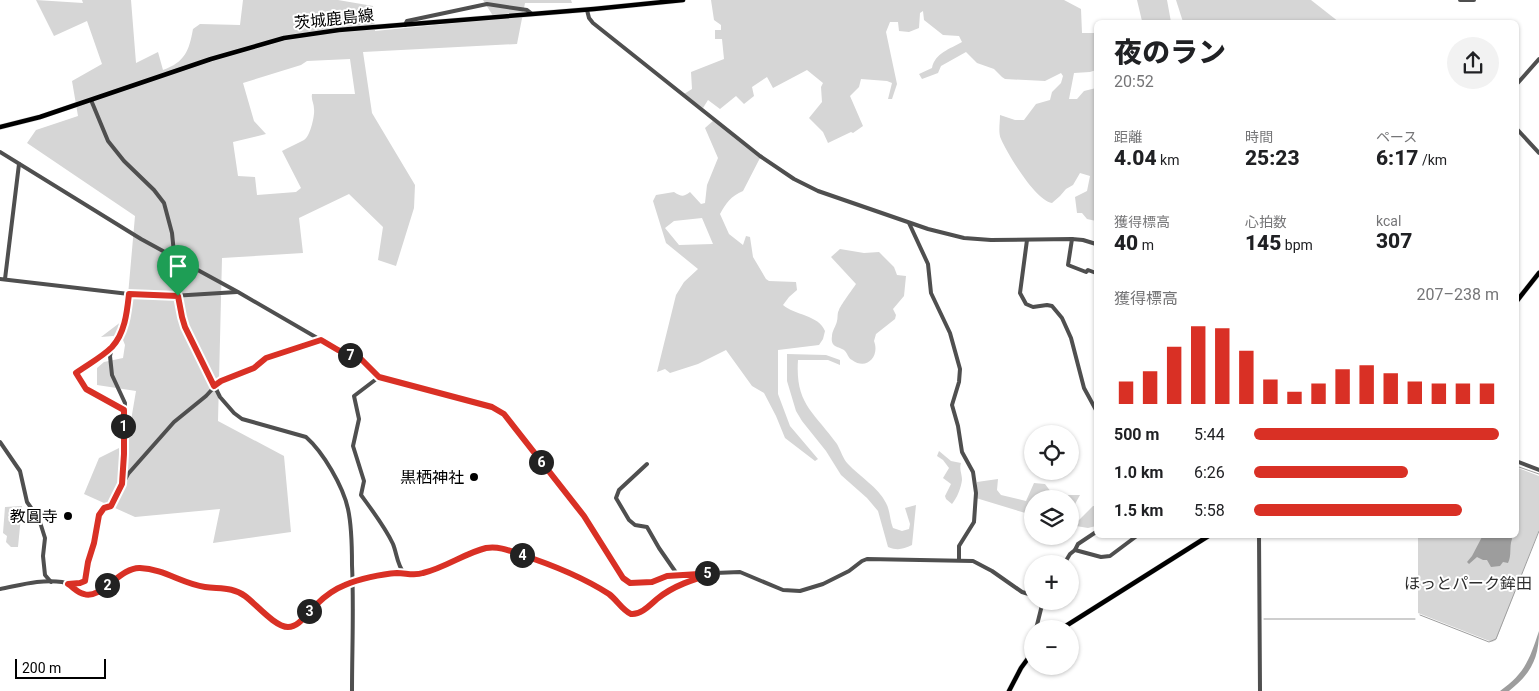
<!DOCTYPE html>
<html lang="ja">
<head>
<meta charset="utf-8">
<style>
	:root { --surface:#fff; --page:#f2f2f2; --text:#202124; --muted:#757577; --accent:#d93025 }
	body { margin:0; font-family:Roboto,"Noto Sans JP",sans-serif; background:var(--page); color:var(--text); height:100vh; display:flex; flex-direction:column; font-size:19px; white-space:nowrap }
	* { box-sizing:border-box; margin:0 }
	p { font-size:16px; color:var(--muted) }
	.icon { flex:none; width:28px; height:28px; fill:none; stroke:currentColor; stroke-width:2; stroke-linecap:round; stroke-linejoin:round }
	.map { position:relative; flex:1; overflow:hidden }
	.panel { position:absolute; left:1094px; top:20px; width:425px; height:518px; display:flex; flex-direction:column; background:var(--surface); border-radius:8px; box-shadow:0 1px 4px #0004 }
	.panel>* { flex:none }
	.controls { position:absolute; left:1024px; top:425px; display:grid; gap:10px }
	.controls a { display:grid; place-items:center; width:55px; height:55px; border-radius:50%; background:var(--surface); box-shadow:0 1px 4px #0004; font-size:25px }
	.scale { position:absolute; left:15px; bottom:12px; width:91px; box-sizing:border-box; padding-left:5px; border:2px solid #000; border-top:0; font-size:14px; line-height:18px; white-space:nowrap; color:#000; -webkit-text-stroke:4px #fff; paint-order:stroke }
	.pin { position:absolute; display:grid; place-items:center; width:42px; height:42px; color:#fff; margin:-51px -21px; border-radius:50% 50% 50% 0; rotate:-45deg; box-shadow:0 0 5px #0007 }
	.pin .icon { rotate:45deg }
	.km { position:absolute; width:25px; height:25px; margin:-12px; border-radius:50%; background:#222; color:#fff; font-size:14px; line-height:25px; text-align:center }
	.round { display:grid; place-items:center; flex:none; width:52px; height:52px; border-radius:26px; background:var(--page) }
	.overview { display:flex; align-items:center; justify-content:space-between; height:85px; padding:0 20px }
	h1 { font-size:28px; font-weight:800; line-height:38px }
	.stats { display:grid; grid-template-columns:repeat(3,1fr); gap:8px; height:85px; padding:5px 20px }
	.stats div { display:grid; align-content:center }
	.stats b { font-size:21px; font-weight:800 }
	.stats small { font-size:14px; font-weight:400 }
	.stats p { font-size:14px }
	.chart { height:140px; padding:10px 20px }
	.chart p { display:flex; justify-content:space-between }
	.chart svg { width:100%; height:90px; margin-top:5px; stroke:var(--accent); stroke-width:6 }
	ul { padding:0 20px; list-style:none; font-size:16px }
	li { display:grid; grid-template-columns:80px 60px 1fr; align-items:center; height:38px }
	li i { height:12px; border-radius:6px; background:var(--accent) }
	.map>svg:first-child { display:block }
	.green { fill:#d6d6d6; fill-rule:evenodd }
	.water { fill:#9d9d9d }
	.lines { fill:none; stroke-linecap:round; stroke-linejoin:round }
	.stream { stroke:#9d9d9d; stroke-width:1 }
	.major-casing { stroke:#dbdbdb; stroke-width:5.5 }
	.minor { stroke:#4f4f4f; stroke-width:4 }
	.major { stroke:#000; stroke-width:4.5 }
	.route-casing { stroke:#fff; stroke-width:10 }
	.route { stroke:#d93025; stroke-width:6 }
	.poi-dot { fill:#000; stroke:#fff; stroke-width:2 }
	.labels { text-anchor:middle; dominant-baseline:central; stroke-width:4; stroke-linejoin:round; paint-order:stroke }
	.street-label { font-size:16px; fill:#000; stroke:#fff }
	.poi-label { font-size:16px; fill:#000; stroke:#fff; text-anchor:end }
	.park-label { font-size:16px; fill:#2d2d2d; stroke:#fff }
</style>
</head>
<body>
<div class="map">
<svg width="1539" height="691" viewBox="0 0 1539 691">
	<rect width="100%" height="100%" fill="#fff"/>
	<g class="green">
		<path d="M36 0 83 3 82 0H131L136 63 158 52 163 70C185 62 189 51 193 29L200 24 240 25 243 0H338L373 6 375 31 495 19 483 0H571L572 3H525L517 44 363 52 372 113 415 185 414 208 396 266 378 260 383 227 349 194 299 218 303 253 222 258 218 421 284 456 291 532 213 543 220 509 135 517 84 494 99 458 127 444 136 391 97 385V368L104 362 123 358 125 345 123 340 113 336 101 337 126 318 135 216 27 143 36 130 78 116 72 81 102 64 87 21 54 36ZM350 59 355 94H312C311 100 314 103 314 109 315 116 310 137 304 140 297 144 289 147 282 151L301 188 296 192 257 195 255 177 238 176 233 142 266 134 254 121 243 83 301 65 307 61Z"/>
		<path d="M711 0H1064L1081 9 1082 33H1096V70L1090 72 1074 73 1069 99H1077L1084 91 1096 88V221L1087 219 1082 213H1077L1075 197 1087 191 1090 176 1080 173 1073 185 1066 189 1060 196 1052 203C1036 201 1008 155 1001 139 998 133 1000 123 1000 115L1015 120H1024L1036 104 1050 100 1052 92 1061 83 1063 76 1061 73 1045 81 1005 79 1002 77 994 69 977 63 966 52 941 66 938 73 922 79 919 74 932 68C935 53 950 49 962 42L959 36 943 35 924 20 923 11 920 13 919 28 909 32 899 31 898 22H890L886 32 897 84 892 99H888L892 83 887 81 861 79 859 87 850 96 863 126 853 133 851 132 828 143 823 132 809 118 822 102 821 87 823 83 807 70 773 88 767 77 752 87 754 96 744 104 736 96 720 109 708 100 703 108 684 94 692 89 691 72 724 59 722 39H715V30H721V25L714 20Z"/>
		<polygon points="1137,0 1167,0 1171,22 1140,22 1142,21"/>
		<polygon points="1176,0 1311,0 1339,22 1183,22"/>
		<path d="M714 120 760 158 743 191C731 196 726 203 720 214L729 234 743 245 746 236 750 237 753 257 766 279 769 281 796 282 797 290 789 297 783 305C794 315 819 315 825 331L823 339 819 345 778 350V394L790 426 818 459 815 461 785 438 776 416 764 393 752 386 726 350 698 364 670 373 665 369 657 372 676 295 684 282 698 269 666 243 653 201 656 195 674 192C682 197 683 197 690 192L701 204 705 203 707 185 718 158 705 128ZM702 218 713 244 679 245 665 228 674 221Z"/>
		<path d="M840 249 864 253 879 252 894 267 897 275 906 276 904 296 893 309 896 315 895 319 876 334 874 341C880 356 867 371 852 360 848 358 848 354 845 351 840 346 830 349 832 336 832 331 836 326 837 321 838 318 837 313 839 310 840 306 852 290 856 284L831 257Z"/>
		<path d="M787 354 826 355 840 360V365L828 360H798C795 404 814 412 837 444 841 451 843 459 848 464 860 477 878 487 886 503 890 510 890 521 893 528L902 531 909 529 910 524 905 508 916 505 912 545C903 549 898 551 888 547L878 511 867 498 841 475 826 451 802 421 796 411 787 381Z"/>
		<path d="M939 451 951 461 961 463C959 469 962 474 962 480 961 488 957 498 952 504L946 499 945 496 951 484 943 478 949 468 943 460 937 456Z"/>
		<polygon points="1516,467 1539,476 1539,530 1496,640 1492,642 1418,613 1418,535 1516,535"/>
		<polygon points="998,479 997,490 1001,495 1026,501 1034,483 1045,484 1051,492 1061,495 1080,495 1070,513 1070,499 1032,499 1032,515 976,498 977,482"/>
		<polygon points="22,506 18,547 11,547 6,542 7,536 3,533 5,507"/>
		<polygon points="1093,506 1096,506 1096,526 1088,528 1070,525 1070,516 1078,521"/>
	</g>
	<g class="water">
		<path d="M1483 535H1511L1512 539C1509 547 1512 555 1508 563L1503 562 1500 566 1491 567 1487 560H1483L1477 557 1469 564 1467 562 1472 556Z"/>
		<path d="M1539 631C1539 658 1531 674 1509 691H1500C1525 674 1530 658 1539 631Z"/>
	</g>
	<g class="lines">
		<g class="stream">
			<polyline points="1516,466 1539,474"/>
			<polyline points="1420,615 1489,642 1496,639 1539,531"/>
			<polyline points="1264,619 1415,619"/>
		</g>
		<g class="major-casing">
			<g id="major">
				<polyline points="0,127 40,117 211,59 284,38 339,30 594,9 683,0"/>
				<polyline points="1516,302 1539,273"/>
				<polyline points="1061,629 1210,535"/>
				<polyline points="1009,691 1021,668 1032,653"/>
			</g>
		</g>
		<g class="minor">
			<polyline points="1460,0 1474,0"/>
			<polyline points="587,10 589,18 593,23 760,156 794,179 818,191 928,229 964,238 991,240 1072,239 1083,240 1096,244"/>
			<polyline points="405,25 407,21 487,4 527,10 532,14"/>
			<polyline points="1516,85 1539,59"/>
			<path d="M91 100 108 141 124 161 154 190 164 203 172 233 179 303 185 327 220 397 234 413 242 419 306 437C323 452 343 486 348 509 352 527 352 547 352 565 354 607 352 649 352 691"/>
			<polyline points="1516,128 1539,153"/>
			<polyline points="0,152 141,239 238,292 338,350 361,359 379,377 474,401 492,407 504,414 584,516 623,578 630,583 652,582 667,576 710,573"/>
			<polyline points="909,223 928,264 931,293 950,333 960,369 959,382 952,405 958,426 962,452 973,472 976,493 974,522 959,546 959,560"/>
			<polyline points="1072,239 1068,265 1086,272 1088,270 1096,273"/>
			<polyline points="1027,240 1020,293 1026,304 1033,307 1047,305 1052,306 1062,318 1071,338 1084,388 1096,410"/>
			<polyline points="0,279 129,294 172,296 237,292"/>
			<polyline points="5,279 19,164"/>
			<polyline points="112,347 76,373 85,389 124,410"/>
			<path d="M379 377 354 396 359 419 353 446 364 481 361 495C372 510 385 527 393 544 397 554 397 565 404 573"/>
			<polyline points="0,442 20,471 27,502 39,519 45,538 43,556 45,575 51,582"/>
			<polyline points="1516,461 1539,470"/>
			<polyline points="647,464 619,490 616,498 629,520 635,525 647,527 659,548 677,574"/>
			<polyline points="122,482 124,454 123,439 125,403 112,375 110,356 112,347 122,331 126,315 129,294"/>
			<polyline points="1259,535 1260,691"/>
			<polyline points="1075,550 1078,544 1096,532"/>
			<polyline points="1064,564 1070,554 1075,550 1101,557 1110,556 1138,535"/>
			<polyline points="68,584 80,583 85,581 88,562 94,543 99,515 104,508 111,506 128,474 174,422 206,396 218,383 254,368 265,358 321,340"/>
			<path d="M0 589C21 585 41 579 62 582 74 584 80 598 93 594 106 590 117 576 129 570 152 561 177 580 198 586 211 589 226 586 239 592 253 600 272 626 288 627 300 627 308 611 317 604 325 596 334 589 345 585 359 579 381 574 397 573 405 573 414 576 423 573 445 568 464 553 486 548 512 543 586 579 609 594 617 600 622 610 631 615L638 613 665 593 685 583 715 573 740 572 783 590 800 591 823 584 849 571 862 561 867 559 973 561 992 571 1022 592 1032 595"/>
			<polyline points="1036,629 1043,601"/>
			<polyline points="1032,653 1029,648 1032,638"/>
		</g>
		<use href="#major" class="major"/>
	</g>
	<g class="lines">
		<g class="route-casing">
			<path id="route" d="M129 294 178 296 182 317 185 327 214 386 221 381 254 368 266 358 321 340 338 350 361 359 379 377 492 407 504 414 584 516 623 578 630 583 652 582 667 576 715 573C695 579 674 585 657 599 650 605 641 615 631 614 622 610 617 600 609 594 581 576 550 564 519 554 508 550 498 546 486 548 465 553 445 568 423 573 414 576 406 573 397 573 381 574 359 579 345 585 335 589 325 596 317 604 308 611 300 627 288 627 275 627 256 604 245 596 233 587 220 589 205 587 183 584 164 569 140 568 120 567 101 600 84 594 78 593 73 587 68 584L80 583 85 581 88 562 94 543 99 515 104 508 111 506 122 484 124 454V410L86 389 76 373C87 365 102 357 112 347 125 333 127 312 129 294Z"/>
		</g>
		<use href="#route" class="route"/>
	</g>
	<g class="poi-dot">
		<circle cx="474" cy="477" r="5"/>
		<circle cx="68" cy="516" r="5"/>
	</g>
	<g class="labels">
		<g class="street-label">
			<text transform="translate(334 19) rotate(-6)">茨城鹿島線</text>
		</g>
		<g class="poi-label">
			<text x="464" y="477">黒栖神社</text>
			<text x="58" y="516">教圓寺</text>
		</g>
		<g class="park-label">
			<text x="1468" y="583">ほっとパーク鉾田</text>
		</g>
	</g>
</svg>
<div class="controls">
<a><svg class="icon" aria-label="locate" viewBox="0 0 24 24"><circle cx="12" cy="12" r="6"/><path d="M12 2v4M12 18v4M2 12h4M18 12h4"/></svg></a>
<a><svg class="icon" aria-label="layers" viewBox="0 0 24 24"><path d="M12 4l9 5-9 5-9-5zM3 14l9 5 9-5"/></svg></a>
<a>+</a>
<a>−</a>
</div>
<div class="scale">200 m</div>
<div class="pin" style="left:178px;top:296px;background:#1e9e55"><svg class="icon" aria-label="arrive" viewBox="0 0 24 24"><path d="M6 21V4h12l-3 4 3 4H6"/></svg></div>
<b class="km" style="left:123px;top:426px">1</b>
<b class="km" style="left:107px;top:585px">2</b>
<b class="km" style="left:309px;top:611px">3</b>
<b class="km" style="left:522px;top:555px">4</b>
<b class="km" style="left:707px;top:573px">5</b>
<b class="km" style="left:541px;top:462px">6</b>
<b class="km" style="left:350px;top:355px">7</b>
<section class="panel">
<div class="overview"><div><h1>夜のラン</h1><p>20:52</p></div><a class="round"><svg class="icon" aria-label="share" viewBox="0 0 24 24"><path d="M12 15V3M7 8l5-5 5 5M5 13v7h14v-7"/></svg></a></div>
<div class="stats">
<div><p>距離</p><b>4.04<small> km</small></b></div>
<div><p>時間</p><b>25:23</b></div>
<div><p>ペース</p><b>6:17<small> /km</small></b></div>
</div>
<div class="stats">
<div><p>獲得標高</p><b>40<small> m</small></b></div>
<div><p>心拍数</p><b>145<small> bpm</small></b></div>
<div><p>kcal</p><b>307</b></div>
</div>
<div class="chart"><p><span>獲得標高</span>207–238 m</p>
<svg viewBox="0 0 160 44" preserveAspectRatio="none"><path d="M5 44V33M15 44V28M25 44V16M35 44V6M45 44V7M55 44V18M65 44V32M75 44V38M85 44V34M95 44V27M105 44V25M115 44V29M125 44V33M135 44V34M145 44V34M155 44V34"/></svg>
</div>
<ul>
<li><b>500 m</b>5:44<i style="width:100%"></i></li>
<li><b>1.0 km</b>6:26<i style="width:63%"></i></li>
<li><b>1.5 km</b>5:58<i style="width:85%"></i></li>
</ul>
</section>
</div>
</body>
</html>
